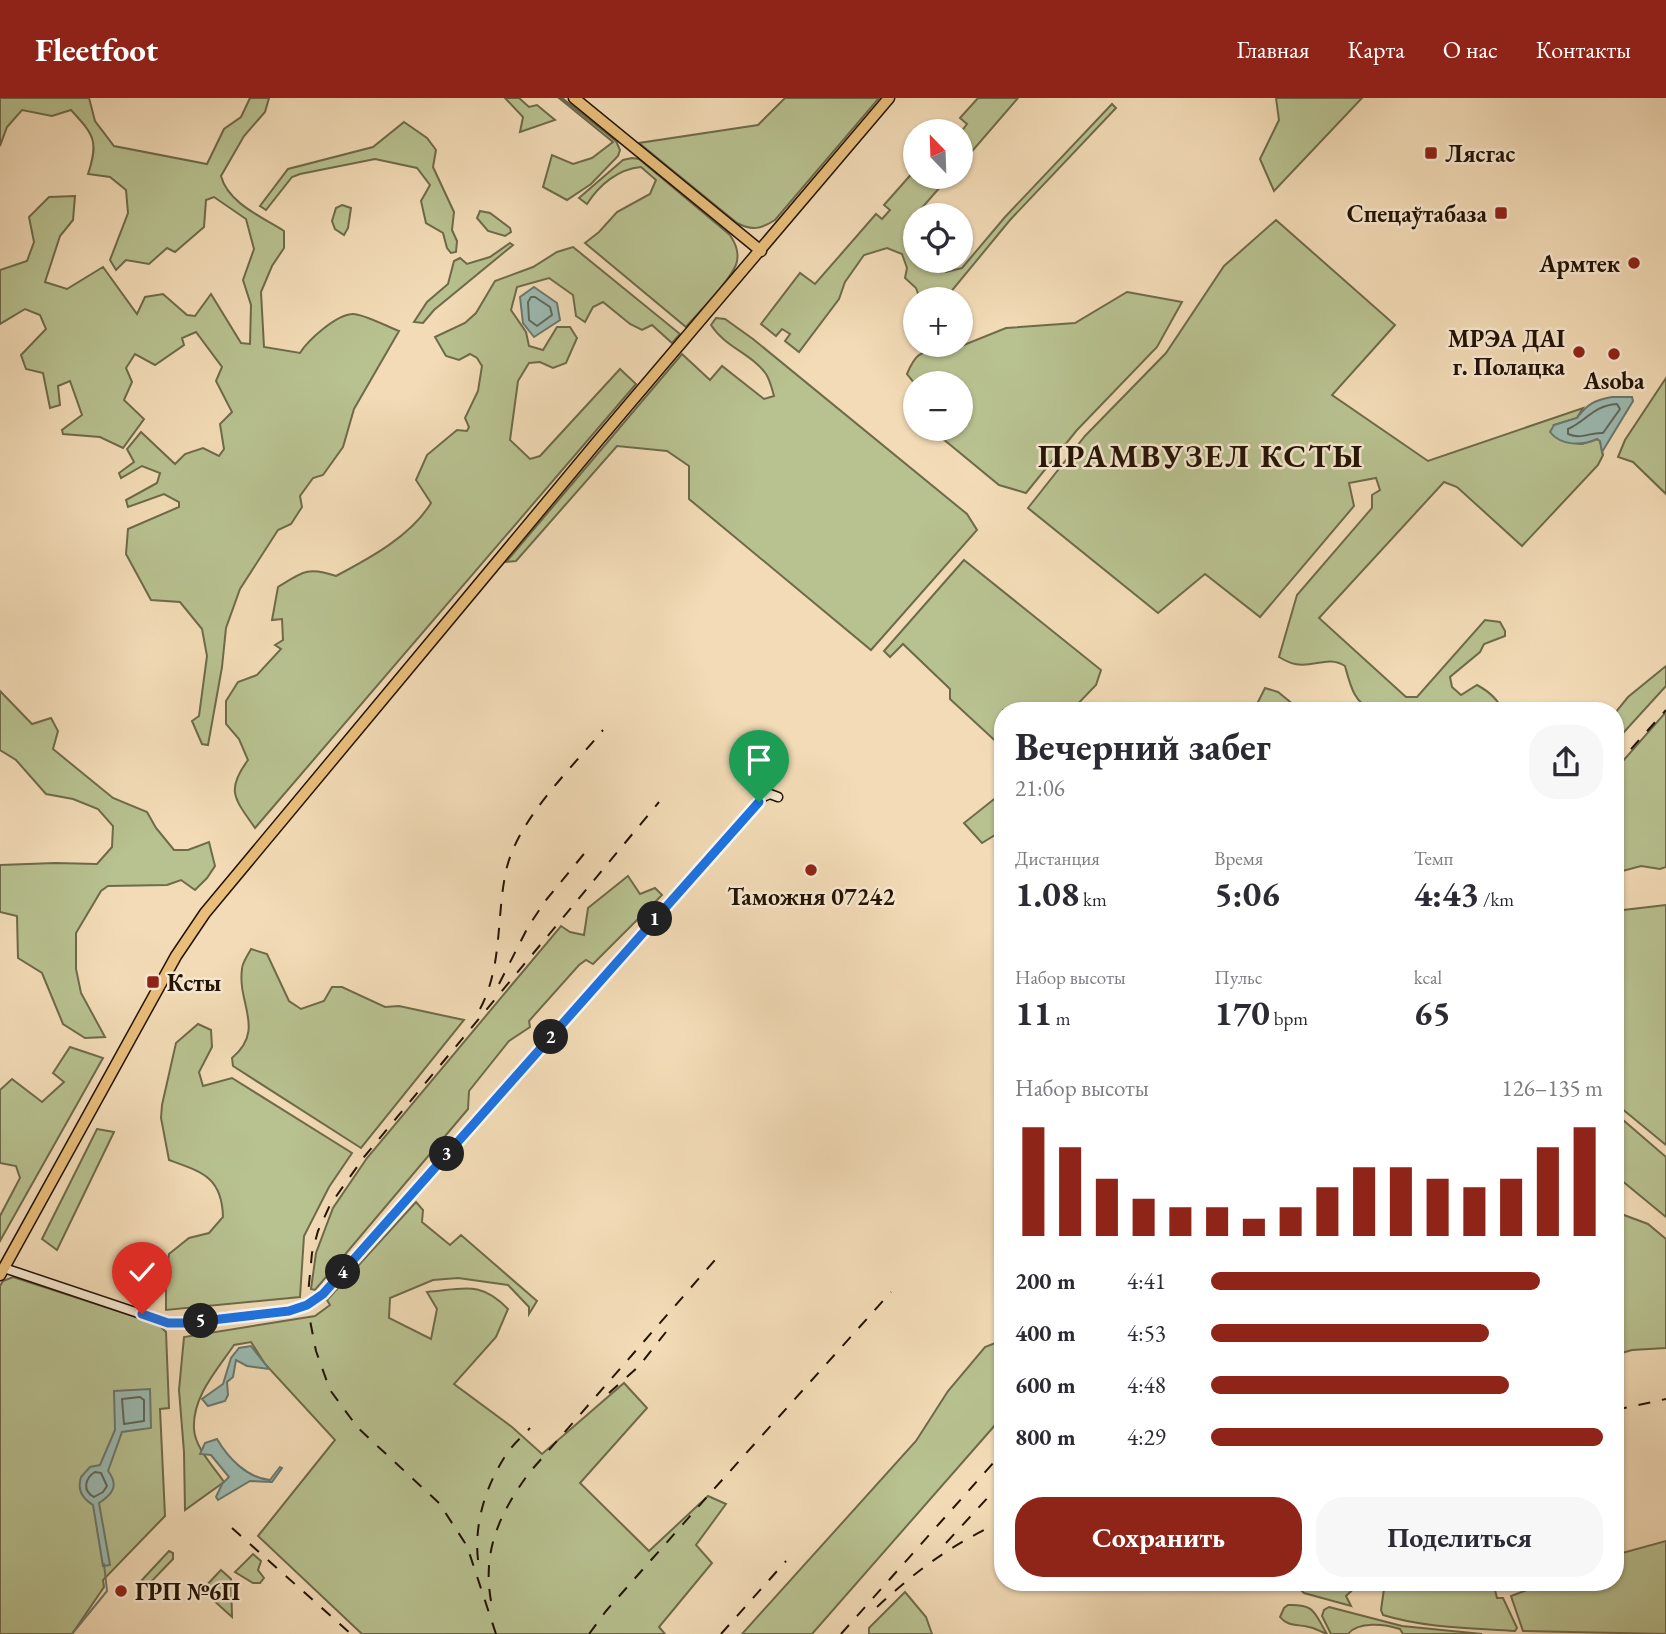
<!DOCTYPE html>
<html lang="ru">
<head>
<meta charset="utf-8">
<style>
	:root { --surface:#fff; --page:#f7f7f7; --text:#2b2b33; --muted:#7c7c81; --accent:#8f2418 }
	body { margin:0; font-family:"EB Garamond",serif; background:var(--page); color:var(--text); height:100vh; display:flex; flex-direction:column; font-size:26px; white-space:nowrap }
	* { box-sizing:border-box; margin:0 }
	p { font-size:23px; color:var(--muted) }
	.icon { flex:none; width:38px; height:38px; fill:none; stroke:currentColor; stroke-width:2; stroke-linecap:round; stroke-linejoin:round }
	.map { position:relative; flex:1; overflow:hidden }
	.details { position:absolute; left:994px; top:604px; width:630px; height:889px; display:flex; flex-direction:column; background:var(--surface); border-radius:28px; box-shadow:0 2px 5px #0004 }
	.details>* { flex:none }
	.needle { width:46px; rotate:337deg }
	.fabs { position:absolute; left:903px; top:21px; display:grid; gap:14px }
	.fabs a { display:grid; place-items:center; width:70px; height:70px; border-radius:50%; background:var(--surface); box-shadow:0 2px 5px #0004; font-size:35px }
	.pin { position:absolute; display:grid; place-items:center; width:60px; height:60px; color:#fff; margin:-72px -30px; border-radius:50% 50% 50% 0; rotate:-45deg; box-shadow:0 0 7px #0007 }
	.pin .icon { rotate:45deg }
	.km { position:absolute; width:35px; height:35px; margin:-18px; border-radius:50%; background:#222; color:#fff; font-size:19px; line-height:35px; text-align:center }
	.round { display:grid; place-items:center; flex:none; width:74px; height:74px; border-radius:28px; background:var(--page) }
	.summary { display:flex; align-items:center; justify-content:space-between; height:119px; padding:0 21px }
	h1 { font-size:38px; font-weight:700; line-height:52px }
	.figures { display:grid; grid-template-columns:repeat(3,1fr); gap:10px; height:119px; padding:7px 21px }
	.figures div { display:grid; align-content:center }
	.figures b { font-size:35px; font-weight:700 }
	.figures small { font-size:19px; font-weight:400 }
	.figures p { font-size:19px }
	.chart { height:196px; padding:14px 21px }
	.chart p { display:flex; justify-content:space-between }
	.chart svg { width:100%; height:126px; margin-top:7px; stroke:var(--accent); stroke-width:6 }
	.primary-button { display:flex; gap:14px; margin-top:auto; padding:14px 21px }
	.primary-button a { flex:1; height:80px; border-radius:28px; background:var(--accent); color:#fff; font-size:28px; font-weight:700; line-height:80px; text-align:center }
	.primary-button a+a { background:var(--page); color:var(--text) }
	ul { padding:0 21px; list-style:none; font-size:23px }
	li { display:grid; grid-template-columns:112px 84px 1fr; align-items:center; height:52px }
	li i { height:18px; border-radius:9px; background:var(--accent) }
	header { display:flex; align-items:center; gap:42px; box-sizing:border-box; height:98px; padding:0 35px; background:var(--accent); color:#fff }
	header strong { font-size:33px }
	nav { display:flex; gap:38px; margin-inline-start:auto; font-size:24px }
	.map>svg:first-child { display:block }
	.green { fill:#b8c190; stroke:#6e6a4a; stroke-width:2 }
	.water { fill:#9cbbb2; stroke:#6c786d; stroke-width:2 }
	.lines { fill:none; stroke-linecap:round; stroke-linejoin:round }
	.shore { stroke:#60675c; stroke-width:2 }
	.stream { stroke:#6c786d; stroke-width:2 }
	.secondary-casing { stroke:#231305; stroke-width:11 }
	.primary-casing { stroke:#231305; stroke-width:13 }
	.secondary { stroke:#f7e8d0; stroke-width:8 }
	.primary { stroke:#e9be7b; stroke-width:10 }
	.rail { stroke:#231305; stroke-width:2; stroke-dasharray:12 12; stroke-linecap:butt }
	.route-casing { stroke:#fff; stroke-width:14 }
	.route { stroke:#1a73e8; stroke-width:9 }
	.poi-dot { fill:#8f2418; stroke:#f7e8d0; stroke-width:2.5 }
	.labels { text-anchor:middle; dominant-baseline:central; stroke-width:5; stroke-linejoin:round; paint-order:stroke }
	.poi-label { font-size:24px; font-weight:bold; fill:#231305; stroke:#f7e8d0; text-anchor:start }
	.district-label { font-size:32px; font-weight:bold; letter-spacing:2px; fill:#231305; stroke:#f7e8d0 }
</style>
</head>
<body>
<header>
<strong>Fleetfoot</strong>
<nav><a>Главная</a><a>Карта</a><a>О нас</a><a>Контакты</a></nav>
</header>
<div class="map">
<svg width="1666" height="1536" viewBox="0 0 1666 1536">
	<rect width="100%" height="100%" fill="#f2dbb6"/>
	<filter id="stains"><feTurbulence type="fractalNoise" baseFrequency=".00286" numOctaves="4"/><feColorMatrix values="0 0 0 0 .2 0 0 0 0 .09 0 0 0 0 .02 0 0 0 .5 -.17"/></filter>
	<radialGradient id="worn" r=".72"><stop offset=".6" stop-color="#630" stop-opacity="0"/><stop offset="1" stop-color="#630" stop-opacity=".3"/></radialGradient>
	<g class="green">
		<path d="M0 0H89L95 23 114 48 207 66 224 31 241 19 250 0H269L265 14 244 38 221 78C228 105 262 119 284 133V150L272 168 261 194 264 249 300 255C308 242 336 217 352 216 362 215 388 229 399 233L354 311 343 349 323 377 313 380 300 398 302 409 291 426 278 432 240 491 226 530 222 569 208 647 202 646 192 623 199 618 207 558 202 531 180 504 151 502 126 456 128 431 179 409V404L164 396 128 409 126 402 157 385 160 375 142 368 121 380 119 375 134 364 127 351 141 334 175 366 185 356 203 350 219 358 224 351 220 326 232 314 216 283 222 269 196 234 182 240 184 247 155 267 135 256 126 270 132 284 124 302 144 321 123 350 100 339 63 336 62 332 82 317 70 283 58 288 60 307 50 310 43 275 26 271 21 257 46 231 40 217 25 211 0 226V172L27 163 34 144 29 119 49 99 75 98 73 122 60 138 45 184 67 191 103 169 137 216 145 199 163 196 187 217 195 218 211 196 241 245 250 246 251 207 243 182 254 151 246 121 214 99 206 102 204 129 175 154 167 150 149 166 126 162 116 172 110 162 128 115 126 92 110 79 88 76C99 43 94 37 71 12L52 18 22 12 7 29 0 48Z"/>
		<polygon points="505,0 519,0 529,9 537,7 555,22 520,34 523,19"/>
		<polygon points="559,0 562,0 616,43 620,52 618,58 591,86 567,102 543,89 552,57 573,66 592,60 613,44"/>
		<path d="M785 0H879L775 122C761 131 752 133 737 125L639 45 758 27Z"/>
		<polygon points="978,0 1018,0 961,66 961,34 967,26 960,20"/>
		<polygon points="1276,0 1362,0 1274,93 1260,61 1279,22"/>
		<polygon points="1112,6 1116,10 1010,122 945,201 920,201 916,190 905,180 907,170 902,156 887,150 864,157 845,184 839,201 799,254 785,243 790,236 782,231 776,238 761,226 800,175 815,186 876,116 882,121 890,112 884,107 915,72 915,79 949,79 912,121 905,143 915,157 915,163 935,165 946,174 962,170 1005,119"/>
		<polygon points="404,24 427,40 436,52 433,69 454,114 452,132 457,143 456,154 451,155 447,150 443,135 426,125 421,103 430,87 417,70 375,61 300,76 292,79 266,112 260,108 288,71 373,49"/>
		<path d="M632 60 639 61 730 137C735 145 739 153 737 163 735 178 697 216 686 229L585 145 599 134 617 114 650 96 656 82 641 69C618 71 599 87 587 106L579 100 623 62Z"/>
		<polygon points="342,107 351,110 348,130 344,137 335,131 332,123 336,110"/>
		<polygon points="480,113 490,115 510,130 511,134 505,138 488,133 477,120"/>
		<path d="M1276 122 1395 227 1332 297 1428 363 1583 310 1577 320 1554 327 1567 344 1582 346 1597 341 1600 343 1603 357 1598 367 1522 448 1457 389 1444 384 1319 520 1406 599H1417L1485 522 1500 524 1505 533V538L1484 546 1480 554 1450 579 1452 589 1461 597 1477 587C1488 593 1498 601 1502 612H1373C1354 606 1350 586 1345 568 1328 557 1314 570 1295 566 1290 565 1284 562 1279 559L1297 497 1372 410V397L1380 392 1376 380 1349 385 1354 408 1260 519 1205 476 1158 515 1028 410 1085 338 1166 255 1224 168Z"/>
		<polygon points="510,145 513,147 434,212 423,225 414,224 427,204 448,186 454,163 460,160 467,166 490,159"/>
		<path d="M573 149 680 236 672 245 652 227 642 232 630 226 603 204 593 209 585 224 576 218 573 197 549 180 517 189 511 212 526 234 529 248 543 252 557 229H570L577 240 566 265 553 270 540 264 529 265 518 283 510 342 530 361 540 358 620 271 636 286 255 730C235 701 225 693 248 662L239 641 226 626V603L238 584 257 577 281 551 275 547 283 542 282 521 272 522 278 489C302 474 308 468 336 478 370 460 411 438 431 405L416 382 427 357 457 332 467 333 469 329 465 320 478 293 482 268 477 260 470 256 459 262 446 258 435 239 465 225 476 215 495 183 533 169 557 154Z"/>
		<path d="M1127 194 1182 204 1157 249 1077 332 1026 395 999 387 931 331H961V285L915 286 907 276C914 259 921 249 939 257L1006 230 1075 225Z"/>
		<path d="M716 220 725 221 753 241 967 416 977 432 871 552 689 401V368L667 353 617 348 516 463 506 464 682 256 710 282 722 268 764 301 774 298C772 291 770 282 766 276 752 256 725 249 711 227Z"/>
		<polygon points="1666,280 1666,396 1633,364 1618,359 1625,342"/>
		<polygon points="964,462 1101,572 1096,587 1072,612 1003,612 1003,650 950,601 950,591 903,546 890,559 884,553"/>
		<polygon points="1666,568 1666,588 1615,644 1615,615 1628,599"/>
		<polygon points="1265,590 1278,594 1300,612 1254,612"/>
		<polygon points="0,593 32,626 51,620 58,633 53,651 113,700 147,714 156,730 174,752 188,752 209,744 215,768 207,780 195,792 181,782 167,787 108,788 101,793 76,835 76,871 81,895 105,939 85,940 63,926 42,875 18,860 17,818 0,814 0,767 55,765 97,766 112,749 113,728 98,711 73,701 46,696 16,662 0,652"/>
		<polygon points="1666,614 1666,769 1660,771 1641,768 1615,775 1615,672"/>
		<polygon points="1003,694 1003,732 982,745 964,725"/>
		<polygon points="628,778 640,796 655,790 662,797 593,866 586,862 579,867 529,923 530,929 509,943 469,993 468,1011 315,1192 311,1191 316,1155 333,1110 367,1060 561,828 570,834 584,837 588,810"/>
		<polygon points="1666,807 1666,1047 1615,1005 1615,813"/>
		<path d="M251 851 267 856 289 903 301 911 324 903 332 889H342L385 909 399 908 464 922 361 1050 233 968 232 960C266 931 237 906 242 871 242 865 248 857 251 851Z"/>
		<path d="M198 926 211 932 212 949 199 974 203 988 232 980 352 1055 329 1089 304 1138 300 1199 166 1212V1176L169 1156 189 1140 209 1135 223 1119C222 1079 202 1074 169 1062L161 1020 162 1007 176 945Z"/>
		<polygon points="70,949 103,960 0,1143 0,1118 20,1080 16,1068 0,1065 0,992 12,981 42,1004 64,984 53,975"/>
		<polygon points="1615,1015 1666,1059 1666,1119 1615,1077"/>
		<polygon points="97,1031 114,1034 57,1152 42,1141"/>
		<path d="M416 1104 423 1112 422 1124 450 1147 461 1137 537 1203 529 1216V1209L508 1187 458 1180 433 1182 390 1200 389 1220 431 1241 437 1211 427 1194C464 1191 480 1182 508 1211L496 1239 454 1286 512 1329 542 1356 624 1285 647 1310 580 1385 649 1453 708 1398 726 1406 696 1447 712 1465 659 1529 665 1536H362L258 1438 335 1342 265 1266 251 1244 234 1247C217 1272 192 1299 194 1331 195 1350 214 1369 224 1384L185 1412 184 1354 179 1292 184 1239 315 1218 330 1207 327 1202Z"/>
		<polygon points="1616,1114 1648,1126 1666,1141 1666,1250 1632,1252 1615,1257"/>
		<polygon points="13,1179 158,1226 166,1234 169,1310 160,1311 165,1418 103,1482 104,1489 72,1536 0,1536 0,1188 3,1183"/>
		<polygon points="995,1245 1003,1249 1003,1318 812,1536 742,1536 916,1343 948,1293 985,1249"/>
		<polygon points="1666,1443 1666,1536 1523,1533 1511,1498 1535,1489 1536,1484 1615,1484 1615,1457"/>
		<polygon points="169,1453 173,1455 173,1461 148,1487 142,1482"/>
		<polygon points="253,1456 261,1463 258,1472 264,1480 260,1485 253,1485 235,1474"/>
		<polygon points="221,1472 231,1481 232,1519 202,1492"/>
		<polygon points="1293,1484 1361,1484 1346,1498 1351,1508 1304,1495"/>
		<path d="M1385 1484H1493L1497 1500H1503L1517 1530 1515 1533C1471 1530 1425 1530 1383 1517L1381 1512Z"/>
		<polygon points="905,1494 926,1519 932,1536 869,1536 869,1530"/>
		<path d="M1288 1507C1316 1506 1314 1515 1327 1536 1321 1534 1315 1530 1309 1529 1298 1526 1288 1529 1280 1519L1284 1510Z"/>
		<path d="M1329 1509 1402 1528 1482 1536H1403L1400 1531C1385 1526 1358 1523 1348 1536H1331L1322 1518 1324 1512Z"/>
	</g>
	<g class="water">
		<polygon points="534,189 557,205 560,222 534,239 523,225 520,199"/>
		<path d="M1612 299H1632L1633 303 1602 354 1600 343 1597 341C1582 348 1561 348 1550 334L1554 327 1577 320C1587 306 1595 302 1612 299Z"/>
		<polygon points="251,1248 269,1271 247,1268 236,1262 233,1279 227,1284 228,1297 225,1303 208,1308 202,1301 223,1286 231,1260 239,1250"/>
		<path d="M150 1291 151 1330 122 1334 108 1373C119 1387 113 1396 99 1405L110 1467 103 1468 93 1407C82 1400 77 1392 81 1379L90 1369 100 1367 115 1332 114 1293Z"/>
		<path d="M217 1341C228 1360 247 1380 270 1382L280 1369 282 1370 272 1384 250 1383 218 1402 216 1399 222 1386 229 1379 211 1357 200 1356 205 1345Z"/>
	</g>
	<g class="lines">
		<g class="shore">
			<polygon points="535,199 550,209 552,217 537,228 529,222 528,204 531,199"/>
			<path d="M1617 306 1620 311 1603 335C1590 334 1581 342 1568 336V331C1588 322 1592 308 1617 306Z"/>
			<polygon points="140,1299 144,1302 144,1323 124,1326 122,1301"/>
			<path d="M95 1374 101 1375 107 1388 103 1394 94 1399C82 1393 85 1380 95 1374Z"/>
		</g>
		<polyline class="stream" points="72,1536 107,1493 104,1466"/>
		<g class="secondary-casing">
			<polyline id="secondary" points="4,1170 168,1225 289,1213 307,1207 323,1196 763,699 770,696 778,699"/>
		</g>
		<g class="primary-casing">
			<g id="primary">
				<polyline points="574,0 761,153"/>
				<polyline points="0,1177 176,858 205,815 597,344 889,0"/>
			</g>
		</g>
		<use href="#secondary" class="secondary"/>
		<use href="#primary" class="primary"/>
		<g class="rail">
			<polyline points="1615,669 1666,612"/>
			<polyline points="499,886 528,829 546,802 588,751"/>
			<path d="M480 911C503 867 496 820 506 773 517 722 570 672 603 632"/>
			<polyline points="609,1295 639,1268 666,1234"/>
			<polyline points="1615,1312 1666,1301"/>
			<polyline points="232,1430 351,1536"/>
			<polyline points="946,1445 1003,1383"/>
			<path d="M478 1462C474 1427 485 1390 504 1360 510 1349 521 1340 530 1330"/>
			<path d="M491 1503C482 1452 500 1415 529 1375L715 1162"/>
			<path d="M877 1509C917 1472 952 1446 1003 1423"/>
			<polyline points="496,1536 467,1448 439,1405 358,1330 330,1292 316,1253 307,1207 312,1155 318,1133 330,1107 364,1059 659,704"/>
			<polyline points="589,1536 606,1513 714,1391 891,1194"/>
			<polyline points="721,1536 786,1463"/>
			<polyline points="841,1536 1003,1354"/>
		</g>
	</g>
	<g class="lines">
		<g class="route-casing">
			<polyline id="route" points="142,1216 168,1225 186,1225 289,1213 307,1207 323,1196 759,704"/>
		</g>
		<use href="#route" class="route"/>
	</g>
	<g class="poi-dot">
		<rect x="1424" y="48" width="14" height="14" rx="3.5"/>
		<rect x="1494" y="108" width="14" height="14" rx="3.5"/>
		<circle cx="1634" cy="165" r="7"/>
		<circle cx="1579" cy="254" r="7"/>
		<circle cx="1614" cy="256" r="7"/>
		<circle cx="811" cy="772" r="7"/>
		<rect x="146" y="877" width="14" height="14" rx="3.5"/>
		<circle cx="121" cy="1493" r="7"/>
	</g>
	<g class="labels">
		<g class="poi-label">
			<text x="1445" y="55">Лясгас</text>
			<text x="1487" y="115" text-anchor="end">Спецаўтабаза</text>
			<text x="1620" y="165" text-anchor="end">Армтек</text>
			<text x="1565" y="240" text-anchor="end">МРЭА ДАІ<tspan x="1565" dy="28">г. Полацка</tspan></text>
			<text x="1614" y="282" text-anchor="middle">Asoba</text>
			<text x="811" y="798" text-anchor="middle">Таможня 07242</text>
			<text x="167" y="884">Ксты</text>
			<text x="135" y="1493">ГРП №6П</text>
		</g>
		<g class="district-label">
			<text x="1201" y="358">ПРАМВУЗЕЛ КСТЫ</text>
		</g>
	</g>
	<rect width="100%" height="100%" filter="url(#stains)"/>
	<rect width="100%" height="100%" fill="url(#worn)"/>
</svg>
<div class="fabs">
<a><svg class="needle" viewBox="-14 -14 28 28"><path d="M0-13l5 13h-10z" fill="#e53935"/><path d="M0 13l5-13h-10z" fill="#7c7c81"/></svg></a>
<a><svg class="icon" aria-label="locate" viewBox="0 0 24 24"><circle cx="12" cy="12" r="6"/><path d="M12 2v4M12 18v4M2 12h4M18 12h4"/></svg></a>
<a>+</a>
<a>−</a>
</div>
<div class="pin" style="left:759px;top:704px;background:#1e9e55"><svg class="icon" aria-label="arrive" viewBox="0 0 24 24"><path d="M6 21V4h12l-3 4 3 4H6"/></svg></div>
<div class="pin" style="left:142px;top:1216px;background:#d93025"><svg class="icon" aria-label="check" viewBox="0 0 24 24"><path d="M5 12l5 5 9-10"/></svg></div>
<b class="km" style="left:655px;top:821px">1</b>
<b class="km" style="left:551px;top:939px">2</b>
<b class="km" style="left:447px;top:1056px">3</b>
<b class="km" style="left:343px;top:1174px">4</b>
<b class="km" style="left:201px;top:1223px">5</b>
<section class="details">
<div class="summary"><div><h1>Вечерний забег</h1><p>21:06</p></div><a class="round"><svg class="icon" aria-label="share" viewBox="0 0 24 24"><path d="M12 15V3M7 8l5-5 5 5M5 13v7h14v-7"/></svg></a></div>
<div class="figures">
<div><p>Дистанция</p><b>1.08<small> km</small></b></div>
<div><p>Время</p><b>5:06</b></div>
<div><p>Темп</p><b>4:43<small> /km</small></b></div>
</div>
<div class="figures">
<div><p>Набор высоты</p><b>11<small> m</small></b></div>
<div><p>Пульс</p><b>170<small> bpm</small></b></div>
<div><p>kcal</p><b>65</b></div>
</div>
<div class="chart"><p><span>Набор высоты</span>126–135 m</p>
<svg viewBox="0 0 160 44" preserveAspectRatio="none"><path d="M5 44V6M15 44V13M25 44V24M35 44V31M45 44V34M55 44V34M65 44V38M75 44V34M85 44V27M95 44V20M105 44V20M115 44V24M125 44V27M135 44V24M145 44V13M155 44V6"/></svg>
</div>
<ul>
<li><b>200 m</b>4:41<i style="width:84%"></i></li>
<li><b>400 m</b>4:53<i style="width:71%"></i></li>
<li><b>600 m</b>4:48<i style="width:76%"></i></li>
<li><b>800 m</b>4:29<i style="width:100%"></i></li>
</ul>
<div class="primary-button"><a>Сохранить</a><a>Поделиться</a></div>
</section>
</div>
</body>
</html>
